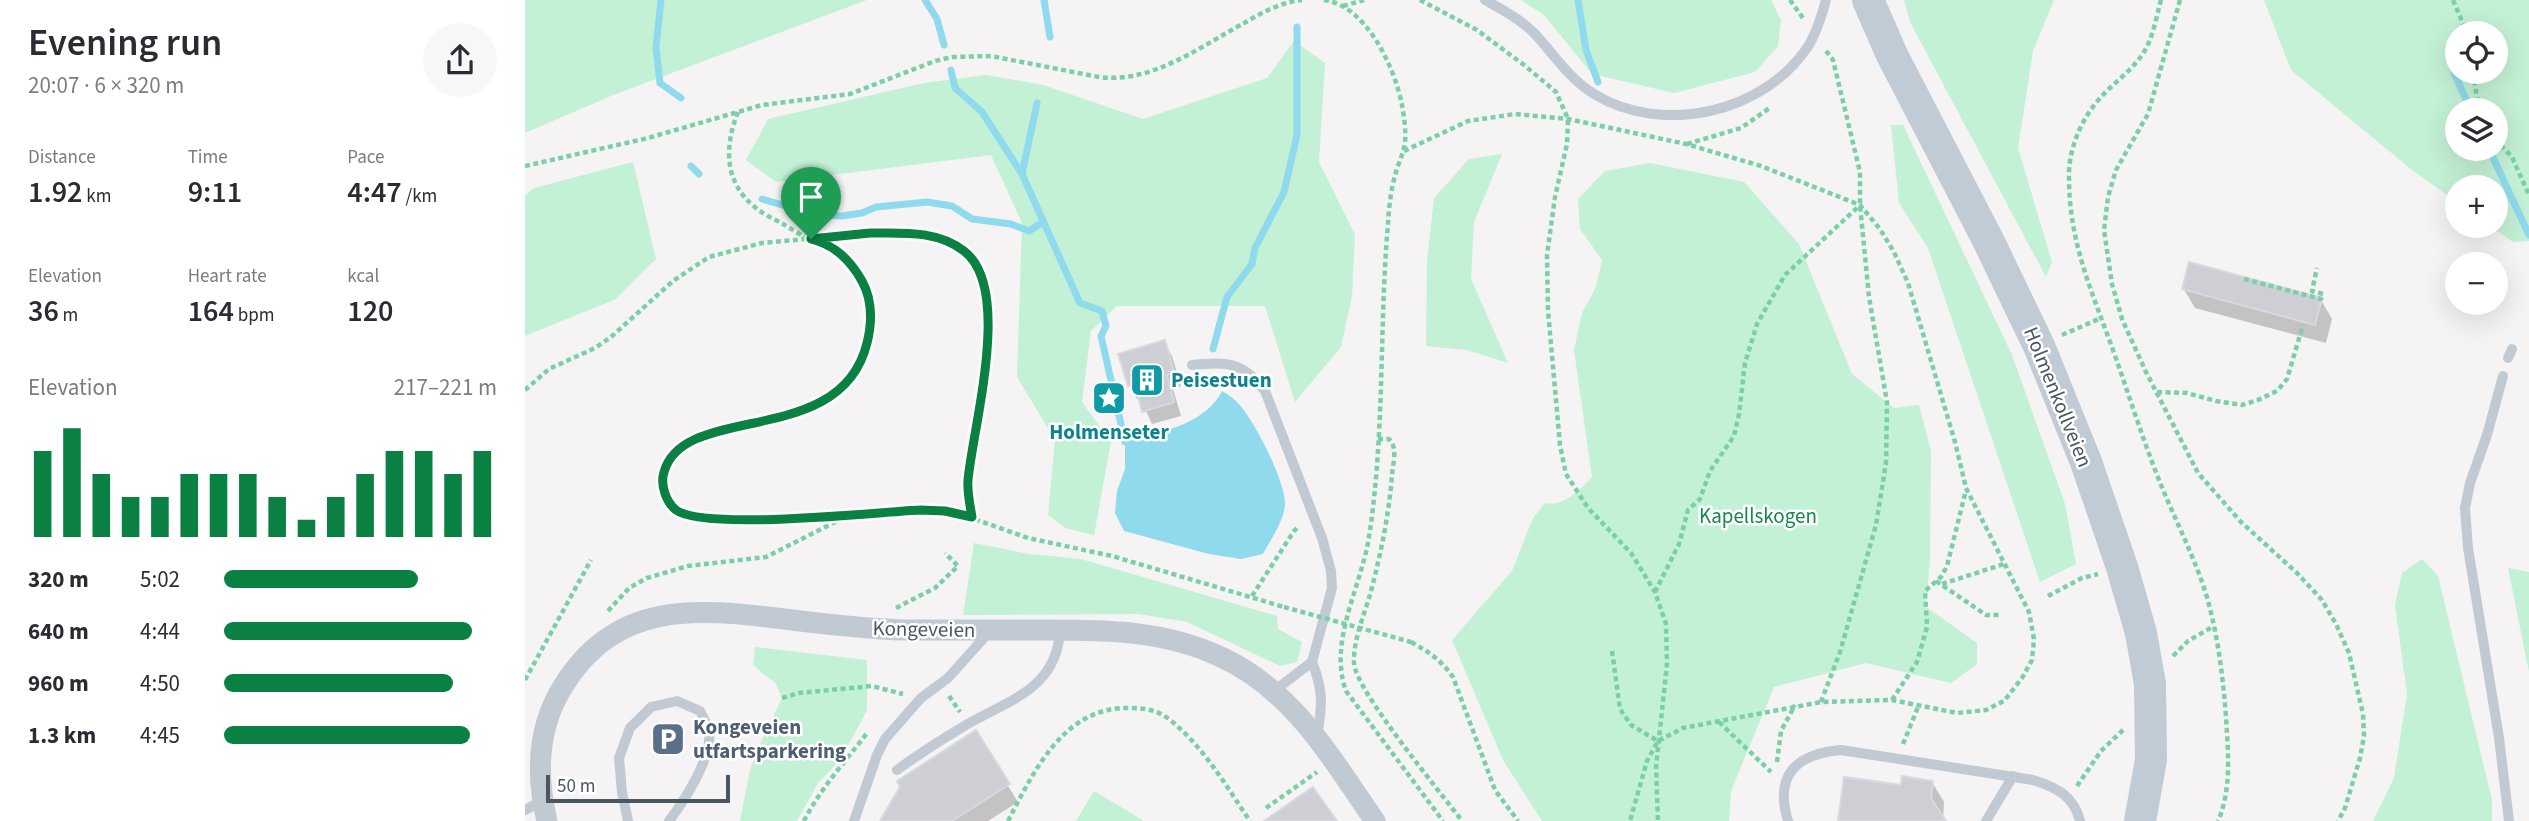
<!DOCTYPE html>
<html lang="en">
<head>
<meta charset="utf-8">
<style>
	:root { --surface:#fff; --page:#f7f7f7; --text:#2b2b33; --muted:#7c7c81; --accent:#0b8043 }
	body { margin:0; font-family:"Source Sans 3",sans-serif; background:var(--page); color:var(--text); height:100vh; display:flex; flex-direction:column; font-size:26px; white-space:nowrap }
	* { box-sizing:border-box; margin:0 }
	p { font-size:23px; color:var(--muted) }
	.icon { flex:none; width:38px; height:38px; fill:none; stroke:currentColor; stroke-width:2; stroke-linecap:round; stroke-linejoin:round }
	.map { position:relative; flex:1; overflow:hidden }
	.panel { display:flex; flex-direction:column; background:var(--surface); width:525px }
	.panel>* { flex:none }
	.fabs { position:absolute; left:1920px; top:21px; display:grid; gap:14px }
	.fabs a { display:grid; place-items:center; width:63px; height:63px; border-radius:50%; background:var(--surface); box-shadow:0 7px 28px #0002; font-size:35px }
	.scale { position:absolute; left:21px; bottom:18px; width:184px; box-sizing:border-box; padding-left:7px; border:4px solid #4a5661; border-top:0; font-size:19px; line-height:24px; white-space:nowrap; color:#4a5661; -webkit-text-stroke:5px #fff; paint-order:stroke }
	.pin { position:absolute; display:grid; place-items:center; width:60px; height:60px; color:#fff; margin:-72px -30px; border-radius:50% 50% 50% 0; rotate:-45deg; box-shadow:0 0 7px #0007 }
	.pin .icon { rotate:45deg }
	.round { display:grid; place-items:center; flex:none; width:74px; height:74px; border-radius:37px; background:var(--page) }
	.overview { display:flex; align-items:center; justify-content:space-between; height:119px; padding:0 28px }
	h1 { font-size:38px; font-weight:600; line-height:52px }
	.stats { display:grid; grid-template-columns:repeat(3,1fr); gap:10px; height:119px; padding:7px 28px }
	.stats div { display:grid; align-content:center }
	.stats b { font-size:30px; font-weight:600 }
	.stats small { font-size:19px; font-weight:400 }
	.stats p { font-size:19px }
	.chart { height:196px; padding:14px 28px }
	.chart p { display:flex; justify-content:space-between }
	.chart svg { width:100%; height:126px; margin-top:7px; stroke:var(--accent); stroke-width:6 }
	ul { padding:0 28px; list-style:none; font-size:23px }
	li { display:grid; grid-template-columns:112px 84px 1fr; align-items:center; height:52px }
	li i { height:18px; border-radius:9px; background:var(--accent) }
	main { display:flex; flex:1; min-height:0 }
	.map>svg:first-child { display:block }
	.green { fill:#c3f1d5; fill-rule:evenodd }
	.water { fill:#90daee }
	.shadow { fill:#0003 }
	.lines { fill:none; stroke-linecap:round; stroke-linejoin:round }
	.stream { stroke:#90daee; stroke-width:7 }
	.building { fill:#cdcfd5; stroke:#d7d9de; stroke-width:2 }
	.path { stroke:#7ad0a6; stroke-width:4.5; stroke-dasharray:5 3.5; stroke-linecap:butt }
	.service { stroke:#c1cad2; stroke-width:10 }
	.minor { stroke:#c1cad2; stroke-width:21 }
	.secondary { stroke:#c1cbd6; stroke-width:32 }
	.path-bridge { stroke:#7ad0a6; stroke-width:4.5; stroke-dasharray:5 3.5; stroke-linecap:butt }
	.route-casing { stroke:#fff; stroke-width:14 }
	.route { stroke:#0b8043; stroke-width:9 }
	.labels { text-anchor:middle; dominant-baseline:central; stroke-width:5; stroke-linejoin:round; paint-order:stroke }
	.culture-label { font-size:21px; font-weight:bold; fill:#0d838f; stroke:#fff; text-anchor:start }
	.street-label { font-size:21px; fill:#4a5661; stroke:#fff }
	.park-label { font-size:21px; fill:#17864f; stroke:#fff }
	.service-label { font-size:21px; font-weight:bold; fill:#4e5e75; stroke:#fff; text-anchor:start }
</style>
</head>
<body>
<main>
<section class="panel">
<div class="overview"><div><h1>Evening run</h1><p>20:07 · 6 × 320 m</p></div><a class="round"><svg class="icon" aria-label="share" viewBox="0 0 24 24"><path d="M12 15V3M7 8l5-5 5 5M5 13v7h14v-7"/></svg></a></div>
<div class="stats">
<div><p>Distance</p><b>1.92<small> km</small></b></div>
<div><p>Time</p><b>9:11</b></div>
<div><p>Pace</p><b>4:47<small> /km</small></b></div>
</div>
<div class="stats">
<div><p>Elevation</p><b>36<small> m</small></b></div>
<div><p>Heart rate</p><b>164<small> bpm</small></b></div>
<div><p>kcal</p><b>120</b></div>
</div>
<div class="chart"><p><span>Elevation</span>217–221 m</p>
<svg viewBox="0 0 160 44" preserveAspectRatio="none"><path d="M5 44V14M15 44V6M25 44V22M35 44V30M45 44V30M55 44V22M65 44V22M75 44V22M85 44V30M95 44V38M105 44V30M115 44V22M125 44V14M135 44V14M145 44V22M155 44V14"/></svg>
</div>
<ul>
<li><b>320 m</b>5:02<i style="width:71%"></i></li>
<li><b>640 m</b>4:44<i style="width:91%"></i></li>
<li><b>960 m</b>4:50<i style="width:84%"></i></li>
<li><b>1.3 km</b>4:45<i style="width:90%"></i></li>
</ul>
</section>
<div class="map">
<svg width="2004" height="821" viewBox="0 0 2004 821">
	<rect width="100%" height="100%" fill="#f5f3f3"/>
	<g class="green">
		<polygon points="0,0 342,0 88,95 0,133"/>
		<polygon points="996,0 1246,0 1256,20 1253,46 1230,72 1149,93 1067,74 1019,15"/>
		<polygon points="1379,0 1529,0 1508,51 1493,148 1527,262 1521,277 1385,22"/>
		<path d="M1739 0H2004V241L1988 242 1965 226H1970V187H1932V202L1887 170 1766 70ZM1932 33H1970V72H1932ZM1932 110H1970V149H1932Z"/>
		<polygon points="769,41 800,63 794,162 830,235 827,296 816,347 770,402 740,306 592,306 566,331 557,402 586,442 569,535 540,528 523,515 530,440 492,377 497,223 466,155 251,182 221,160 243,119 399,83 461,75 518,85 618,119 742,78"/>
		<polygon points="1366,125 1378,125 1487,355 1540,504 1551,564 1515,582 1403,248 1374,203"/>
		<polygon points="977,154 949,222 946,279 983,363 942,350 901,346 902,261 909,198 944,159"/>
		<polygon points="108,162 131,259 91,299 0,336 0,196 9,188"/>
		<path d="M1125 163 1219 182 1274 244 1327 374 1369 408 1394 405 1406 451 1405 560 1401 607 1452 643V664L1426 683 1341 663 1249 687 1206 791 1204 821H1017L978 760 927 640 987 571 1008 518 1020 503C1040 507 1054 490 1067 477L1049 350 1057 313 1071 287 1077 260 1055 229 1053 199 1080 171Z"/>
		<polygon points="449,543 504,554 556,559 752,616 753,629 777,642 772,662 755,666 662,622 613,614 438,615"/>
		<polygon points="1897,559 1913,576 1967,800 1967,821 1848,821 1869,778 1882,694 1870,605 1877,573"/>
		<polygon points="1983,568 2004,572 2004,672"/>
		<polygon points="230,647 342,660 342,710 316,759 293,783 272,821 215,821 225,770 233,748 257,698 251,684 228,665"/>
		<polygon points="569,791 619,821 551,821"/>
	</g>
	<path class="water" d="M697 391C702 394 707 397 711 401 728 417 760 480 760 504 759 521 746 539 738 554L716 559 684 554 599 531 590 513 592 491 600 469V442L605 435C636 436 683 421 697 391Z"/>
	<g class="shadow">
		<polygon points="1658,288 1796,300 1807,319 1801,343 1670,308"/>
		<polygon points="639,342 647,356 656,386 648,389 656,416 627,424 615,398 612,399 604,385"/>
		<polygon points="450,732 493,802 463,821 357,821"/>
		<polygon points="1407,782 1419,802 1418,821 1315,821 1377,787"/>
	</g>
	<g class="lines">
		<g class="stream">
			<polyline points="136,0 131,47 135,83 156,98"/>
			<polyline points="400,0 412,19 419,45"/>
			<polyline points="519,0 525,37"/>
			<polyline points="1053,0 1061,50 1073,82"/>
			<polyline points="426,70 430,88 457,112 497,174 555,303 577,311 581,326 576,336 600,442"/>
			<polyline points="1929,73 1946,110"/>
			<polyline points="1964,149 2004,235"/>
			<polyline points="166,166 174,174"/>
			<polyline points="497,174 512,103"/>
			<polyline points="237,199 289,214 317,216 337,213 351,207 402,202 427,206 447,219 486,224 504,231 518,222"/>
			<polyline points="688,349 702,297 727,264 730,248 759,192 772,135 772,27"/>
		</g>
	</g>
	<g class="building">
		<polygon points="1664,262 1797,298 1790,325 1657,289"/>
		<polygon points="640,340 649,372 642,375 649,402 617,412 610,384 603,386 593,354"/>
		<polygon points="451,730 485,784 427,821 355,821 375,787 372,781"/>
		<polygon points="1377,776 1408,781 1406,798 1421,821 1313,821 1319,777 1376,785"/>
		<polygon points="788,787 812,821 739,821"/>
	</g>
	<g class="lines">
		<g class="path">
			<path d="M799 0C841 5 870 68 877 105 879 116 881 130 880 142 879 152 874 162 871 172 866 188 864 207 863 224 854 328 860 434 844 537 836 588 803 641 821 691L918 821"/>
			<polyline points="895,0 952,30 999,65 1031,92 1043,119 1042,144 1030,197 1022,255 1023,311 1035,445 1041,474 1063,508 1106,553 1130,592 1141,624 1142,664 1131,767 1133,821"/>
			<polyline points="1265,0 1278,18"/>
			<path d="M1636 0C1631 18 1628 39 1617 55 1606 71 1590 82 1577 96 1557 117 1543 149 1544 178 1544 242 1567 292 1588 350 1603 392 1616 434 1632 475 1648 516 1669 555 1682 597 1693 637 1698 676 1701 717 1703 751 1707 789 1693 821"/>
			<polyline points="1655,0 1623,114 1591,170 1583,197 1579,230 1587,284 1597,319 1621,372 1673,473 1716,522 1772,573 1797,600 1811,624 1824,653 1838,714 1839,736 1835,758 1820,808 1813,821"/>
			<polyline points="1928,0 1942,33"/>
			<polyline points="818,6 839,0"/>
			<polyline points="1948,72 1954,110"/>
			<path d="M213 112C199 147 199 183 231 208 238 214 249 219 258 224 267 229 276 236 286 239 295 243 302 243 310 249 323 257 337 276 342 290 348 309 346 329 341 348 326 409 256 416 205 429 192 432 176 435 165 442 154 448 141 462 139 474 136 487 141 504 153 511 181 529 250 518 284 516 321 514 358 512 395 510L435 514 503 538 587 556 759 607"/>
			<polyline points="1970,139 1987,157 2004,195"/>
			<polyline points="1162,144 1216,128 1246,107"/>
			<polyline points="879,151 943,121 990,114 1043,119 1161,144 1236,166 1335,205 1355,229 1369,252 1383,283 1430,442 1441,488 1504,612 1509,639 1507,660 1497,678 1479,701 1461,710 1432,713 1367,700 1296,702 1158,728 1133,741 1122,761 1105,821"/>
			<path d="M0 166 123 138 237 105 325 94 410 61 427 57 466 56 574 77C627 84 676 46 721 22 738 12 757 2 777 0"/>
			<polyline points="1719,279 1796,299 1798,294 1787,291 1792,268"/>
			<polyline points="1537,335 1576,318"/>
			<polyline points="0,390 24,369 70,348 86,337 148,281 184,257 237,243 345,233 391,233 422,241 440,251 454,267 462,301 461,377 443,482 447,517"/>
			<polyline points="1632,392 1662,393 1691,401 1717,405 1733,400 1752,391 1762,379 1778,325"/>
			<path d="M853 439H864C873 448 868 463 867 475 864 514 856 553 846 591 840 613 828 640 829 663 830 690 917 794 937 821"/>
			<polyline points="1411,581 1461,615 1474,615"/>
			<polyline points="1417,584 1479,564"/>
			<polyline points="1130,592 1154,544 1163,510 1175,499 1185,471 1209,436 1214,414 1220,363 1232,324 1260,275 1334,206"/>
			<polyline points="727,596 769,531 774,526"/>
			<polyline points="1523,596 1557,578 1573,574"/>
			<polyline points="371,608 410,588 433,566 420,553"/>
			<polyline points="83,611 104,588 122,578 163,566 241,557 322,516"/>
			<path d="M886 642C904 652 916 660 928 677L970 790 993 821"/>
			<polyline points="1087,651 1095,709 1106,725 1133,741"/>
			<polyline points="1648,656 1663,641 1689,626"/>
			<polyline points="0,680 66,560"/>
			<polyline points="424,696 435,712"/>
			<polyline points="257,698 274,693 347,686 378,694"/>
			<polyline points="1367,700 1392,662 1402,627 1400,591 1416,577 1422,566 1441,490"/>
			<polyline points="1296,702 1315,652 1351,525 1361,463 1362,402 1344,297 1335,205 1335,172 1308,60 1299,48"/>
			<polyline points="1194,722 1246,772"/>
			<polyline points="1378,744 1393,707"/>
			<polyline points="1252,762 1256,731 1270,705"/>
			<polyline points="1552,786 1576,751 1598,730"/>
			<polyline points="741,808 792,772"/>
			<path d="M279 821C295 789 320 762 342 733"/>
			<path d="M483 821C509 771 539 706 605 708 620 708 633 710 645 720 679 747 701 786 725 821"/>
		</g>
		<g class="service">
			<path d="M960 0C978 10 995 19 1009 33 1029 54 1044 79 1069 94 1138 136 1240 113 1284 45 1292 31 1297 15 1301 0"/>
			<polyline points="1983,358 1987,349"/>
			<path d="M667 365C701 362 718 361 740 391L797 538 806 571 807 588 787 662 749 691"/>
			<polyline points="1978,376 1962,435 1945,483 1940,508 1943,548 1974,738 1984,821"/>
			<path d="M787 662C799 691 797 707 792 737"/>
			<path d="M372 770C394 754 417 739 441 725 484 700 532 689 535 630"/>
			<polyline points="0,810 17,801"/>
			<path d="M103 821 97 792 94 758 105 728 126 707 152 701 175 711C178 717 183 725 184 731 188 757 159 801 144 821"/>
			<polyline points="329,821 352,755 360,739 396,698 423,678 466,630"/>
			<path d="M1263 821C1249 775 1271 754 1316 750L1508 780C1531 787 1549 796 1555 821"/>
			<polyline points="1461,821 1488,776"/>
		</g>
		<path class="minor" d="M22 821C11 775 12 729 37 688 90 600 171 608 259 619 299 624 340 629 380 630 425 630 469 630 513 630 577 630 637 629 696 657 768 690 806 758 850 821"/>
		<polyline class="secondary" points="1343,0 1367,55 1463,240 1514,346 1561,462 1597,567 1616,633 1625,684 1626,760 1615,821"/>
		<polyline class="path-bridge" points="759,607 886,642"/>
	</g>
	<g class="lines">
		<g class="route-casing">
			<path id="route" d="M345 233C377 233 412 230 439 251 488 288 448 426 443 480 442 492 445 505 447 517L420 511 395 510C352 512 179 531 151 510 141 502 135 485 139 472 159 401 316 450 342 343 347 323 348 301 337 281 325 260 310 245 286 239Z"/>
		</g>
		<use href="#route" class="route"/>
	</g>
	<defs>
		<g id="building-square" transform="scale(1.75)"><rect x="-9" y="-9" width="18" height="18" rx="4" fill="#0f9aa8" stroke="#fff"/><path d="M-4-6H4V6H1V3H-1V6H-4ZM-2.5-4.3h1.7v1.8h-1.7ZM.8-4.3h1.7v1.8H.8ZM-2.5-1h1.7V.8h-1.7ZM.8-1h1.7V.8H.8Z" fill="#fff"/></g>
		<g id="sight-square" transform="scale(1.75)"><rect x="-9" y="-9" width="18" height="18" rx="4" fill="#0f9aa8" stroke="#fff"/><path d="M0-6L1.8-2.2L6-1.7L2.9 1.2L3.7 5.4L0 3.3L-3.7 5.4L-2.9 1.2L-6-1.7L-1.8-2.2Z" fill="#fff"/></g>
		<g id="parking-square" transform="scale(1.75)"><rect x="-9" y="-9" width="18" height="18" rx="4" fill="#5c6f8a" stroke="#fff"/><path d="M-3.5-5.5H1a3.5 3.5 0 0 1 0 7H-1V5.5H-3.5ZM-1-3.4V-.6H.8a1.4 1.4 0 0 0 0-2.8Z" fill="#fff"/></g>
	</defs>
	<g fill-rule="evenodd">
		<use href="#building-square" x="622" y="380"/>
		<use href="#sight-square" x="584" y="398"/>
		<use href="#parking-square" x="143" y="739"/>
	</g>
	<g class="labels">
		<g class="culture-label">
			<text x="646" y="380">Peisestuen</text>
			<text x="584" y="432" text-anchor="middle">Holmenseter</text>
		</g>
		<g class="street-label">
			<text transform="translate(1533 397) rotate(68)">Holmenkollveien</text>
			<text transform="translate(399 629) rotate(1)">Kongeveien</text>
		</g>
		<g class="park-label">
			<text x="1233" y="516">Kapellskogen</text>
		</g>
		<g class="service-label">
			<text x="168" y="727">Kongeveien<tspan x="168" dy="24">utfartsparkering</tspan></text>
		</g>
	</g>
</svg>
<div class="fabs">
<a><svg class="icon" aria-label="locate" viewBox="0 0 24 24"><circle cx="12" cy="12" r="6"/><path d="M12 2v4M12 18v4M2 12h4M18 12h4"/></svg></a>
<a><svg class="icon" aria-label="layers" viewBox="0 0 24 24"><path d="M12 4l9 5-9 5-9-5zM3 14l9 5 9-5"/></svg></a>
<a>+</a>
<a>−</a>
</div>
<div class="scale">50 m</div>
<div class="pin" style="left:286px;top:239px;background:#1e9e55"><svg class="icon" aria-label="arrive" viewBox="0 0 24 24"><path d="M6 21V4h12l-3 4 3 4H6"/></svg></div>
</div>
</main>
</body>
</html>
